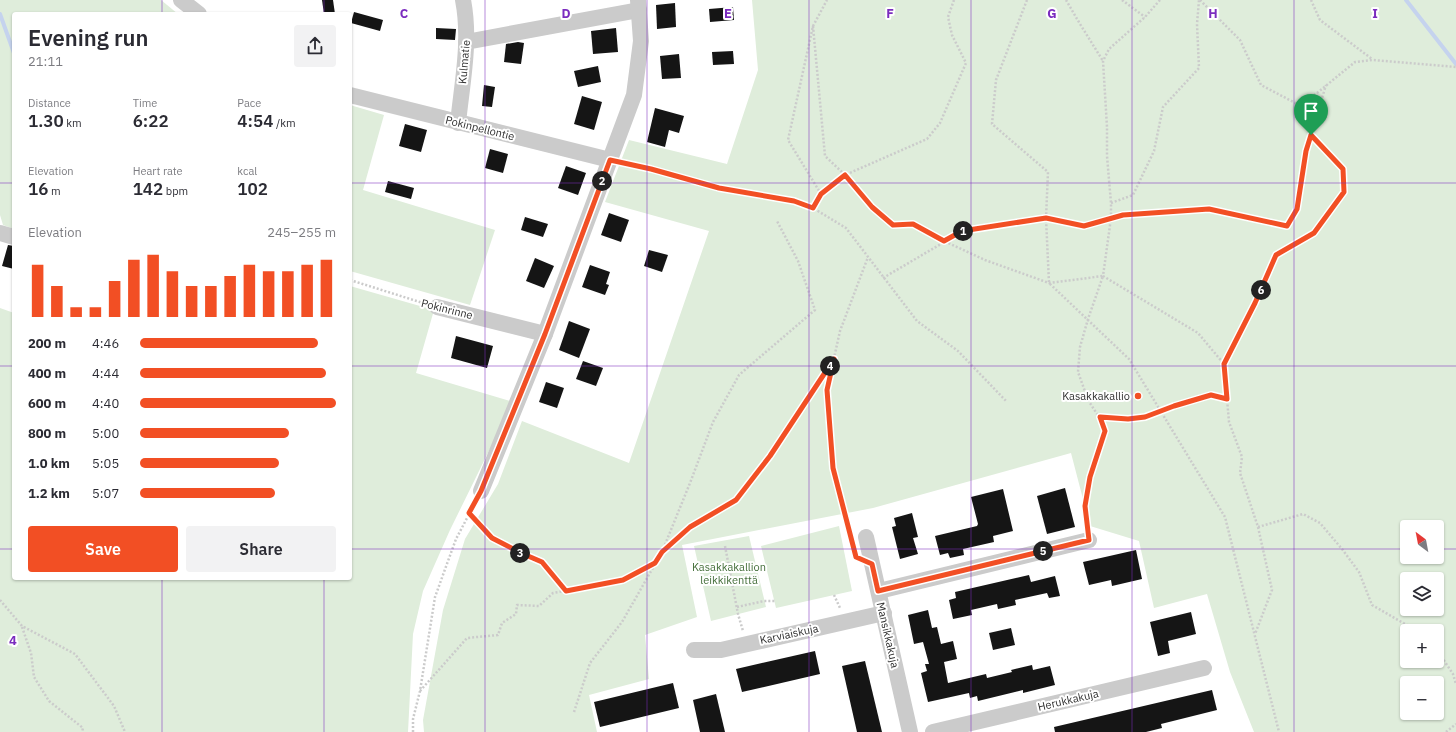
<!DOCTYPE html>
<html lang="en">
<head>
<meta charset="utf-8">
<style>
	:root { --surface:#fff; --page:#f2f2f3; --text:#2b2b33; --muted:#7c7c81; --accent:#f24f24 }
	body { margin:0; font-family:"IBM Plex Sans",sans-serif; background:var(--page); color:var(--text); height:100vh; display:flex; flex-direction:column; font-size:15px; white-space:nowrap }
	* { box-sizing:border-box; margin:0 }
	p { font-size:13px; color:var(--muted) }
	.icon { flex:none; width:22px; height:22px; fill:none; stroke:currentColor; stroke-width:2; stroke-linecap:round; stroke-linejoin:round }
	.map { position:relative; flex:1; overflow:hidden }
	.side { position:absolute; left:12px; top:12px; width:340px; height:568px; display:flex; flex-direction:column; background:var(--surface); border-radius:4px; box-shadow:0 1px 3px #0004 }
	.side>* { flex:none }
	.needle { width:26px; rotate:328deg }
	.tools { position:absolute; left:1400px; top:520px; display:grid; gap:8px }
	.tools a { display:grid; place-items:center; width:44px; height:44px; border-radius:4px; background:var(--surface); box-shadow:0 1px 3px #0004; font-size:20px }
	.pin { position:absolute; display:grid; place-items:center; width:34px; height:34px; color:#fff; margin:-41px -17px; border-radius:50% 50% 50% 0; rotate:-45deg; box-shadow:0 0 4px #0007 }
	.pin .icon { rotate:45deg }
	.km { position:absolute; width:20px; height:20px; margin:-10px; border-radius:50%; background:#222; color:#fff; font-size:11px; line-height:20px; text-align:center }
	.round { display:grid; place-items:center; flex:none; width:42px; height:42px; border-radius:4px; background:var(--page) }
	.summary { display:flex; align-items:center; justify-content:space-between; height:68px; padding:0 16px }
	h1 { font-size:22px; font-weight:600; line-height:30px }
	.metrics { display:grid; grid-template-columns:repeat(3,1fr); gap:6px; height:68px; padding:4px 16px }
	.metrics div { display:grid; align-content:center }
	.metrics b { font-size:17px; font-weight:600 }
	.metrics small { font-size:11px; font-weight:400 }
	.metrics p { font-size:11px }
	.chart { height:112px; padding:8px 16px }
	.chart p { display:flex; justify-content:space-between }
	.chart svg { width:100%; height:72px; margin-top:4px; stroke:var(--accent); stroke-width:6 }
	.button { display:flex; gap:8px; margin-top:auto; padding:8px 16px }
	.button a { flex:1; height:46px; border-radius:4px; background:var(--accent); color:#fff; font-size:16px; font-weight:600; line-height:46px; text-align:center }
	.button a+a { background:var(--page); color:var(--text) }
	ul { padding:0 16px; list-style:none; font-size:13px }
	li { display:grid; grid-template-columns:64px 48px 1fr; align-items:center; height:30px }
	li i { height:10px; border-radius:5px; background:var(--accent) }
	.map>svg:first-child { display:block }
	.green { fill:#dfeddb; fill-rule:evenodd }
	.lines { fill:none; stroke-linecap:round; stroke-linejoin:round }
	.stream { stroke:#c5d3ee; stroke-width:4 }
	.building { fill:#151515 }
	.path { stroke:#cbcbcb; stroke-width:2.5; stroke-dasharray:2 2; stroke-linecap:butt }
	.minor { stroke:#cbcbcb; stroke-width:16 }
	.route-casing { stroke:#fff; stroke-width:8 }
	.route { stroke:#f24f24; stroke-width:5 }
	.grid { fill:none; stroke:#7b2cbf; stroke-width:1; stroke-opacity:0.55 }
	.poi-dot { fill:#f24f24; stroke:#fff; stroke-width:1.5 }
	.labels { text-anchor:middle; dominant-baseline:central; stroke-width:4; stroke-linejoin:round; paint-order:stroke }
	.street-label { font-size:11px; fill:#2e2e2e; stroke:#fff }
	.poi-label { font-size:11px; fill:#2e2e2e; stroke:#fff; text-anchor:end }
	.park-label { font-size:11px; fill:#426d38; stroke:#fff }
	.grid-label { font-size:13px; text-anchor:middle; font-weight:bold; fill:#7b2cbf; stroke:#fff; stroke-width:4; stroke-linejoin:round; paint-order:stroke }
</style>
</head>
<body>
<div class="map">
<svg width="1456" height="732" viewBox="0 0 1456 732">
	<rect width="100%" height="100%" fill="#fff"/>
	<g class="green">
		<polygon points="0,0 161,0 178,14 14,14 14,229 3,225 0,215"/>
		<path d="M752 0H1456V732H1254L1230 672 1207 594 1154 608 1139 541 1090 526 1071 453 873 508 682 545 697 617 645 635 649 679 589 695 597 732H424L423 720 443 610 465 539 498 484 522 421 629 463 709 231 605 202 629 140 727 164 758 70ZM1407 527H1437V557H1407ZM1407 579H1437V609H1407ZM1407 631H1437V661H1407ZM1407 683H1437V713H1407Z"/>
		<polygon points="350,105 384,115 363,190 495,230 470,305 350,271"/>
		<polygon points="350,286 434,310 416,373 513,402 450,530 423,591 413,634 408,732 0,732 0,308 14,313 14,578 350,578"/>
		<polygon points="839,526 852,591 776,608 761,546"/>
		<polygon points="749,536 766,607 711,621 694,546"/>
	</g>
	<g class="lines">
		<g class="stream">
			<polyline points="1406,0 1456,64"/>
			<polyline points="0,14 14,53"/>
		</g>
	</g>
	<g class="building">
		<polygon points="322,0 333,0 335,14 324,14"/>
		<polygon points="675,3 676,27 657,29 656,5"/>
		<polygon points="733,7 734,20 710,22 709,9"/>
		<polygon points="354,12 383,20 380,31 351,23"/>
		<polygon points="436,28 456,29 455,40 436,39"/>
		<polygon points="616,28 618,52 593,54 591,31"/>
		<polygon points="518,42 524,43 521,64 504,62 506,44"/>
		<polygon points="733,51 734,64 713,65 712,52"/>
		<polygon points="679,54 681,78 662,79 660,56"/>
		<polygon points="598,66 601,82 578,87 574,71"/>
		<polygon points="484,85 495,87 492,107 482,106"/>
		<polygon points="582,96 602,102 594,130 574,124"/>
		<polygon points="655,108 684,116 679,133 669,130 665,147 647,142"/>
		<polygon points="405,124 427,130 421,152 399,146"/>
		<polygon points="490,149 508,154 503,173 485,168"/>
		<polygon points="566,166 586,173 578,195 558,188"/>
		<polygon points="388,181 414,188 411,199 385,192"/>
		<polygon points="609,213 629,220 621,242 601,235"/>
		<polygon points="525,217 548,224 543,237 521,230"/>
		<polygon points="8,245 14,246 14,269 2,266"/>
		<polygon points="649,250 668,255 662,272 644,266"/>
		<polygon points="535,258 554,266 544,288 526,281"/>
		<polygon points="590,265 610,272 606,284 609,285 605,295 582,287"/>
		<polygon points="569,321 590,329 579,358 559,350"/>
		<polygon points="456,336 493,346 487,368 451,358"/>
		<polygon points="583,361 603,368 596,386 576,379"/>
		<polygon points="546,382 564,388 557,408 539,402"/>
		<polygon points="1065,488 1075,527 1047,534 1037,496"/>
		<polygon points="1003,489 1013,531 993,536 994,542 963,549 964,555 950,558 948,553 940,555 935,536 977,526 978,524 971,497"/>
		<polygon points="912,513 918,537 913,538 918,554 900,559 892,527 896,526 894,518"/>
		<polygon points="1136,550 1142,579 1112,586 1111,580 1089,585 1083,562"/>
		<polygon points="1029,575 1031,582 1055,576 1060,596 1049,598 1047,593 1015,600 1016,605 998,609 997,604 971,610 972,615 953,619 949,600 956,598 955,592"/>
		<polygon points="928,610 932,628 937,627 941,644 953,641 957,659 944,662 948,683 986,674 987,678 1012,672 1011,670 1032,665 1033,670 1050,666 1055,685 1023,693 1023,690 978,701 977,696 970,698 969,693 928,702 921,673 927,671 925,664 929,664 923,642 914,644 908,615"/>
		<polygon points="1191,612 1196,634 1168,641 1170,653 1158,656 1150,622"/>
		<polygon points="1011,628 1015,645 993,650 989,633"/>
		<polygon points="815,651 820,674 742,692 736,669"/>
		<polygon points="865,661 882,732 857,732 842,666"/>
		<polygon points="673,683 679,708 600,727 594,702"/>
		<polygon points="1212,690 1217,710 1161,724 1162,728 1146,732 1055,732 1054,727"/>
		<polygon points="716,694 725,732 700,732 693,700"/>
	</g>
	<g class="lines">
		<g class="path">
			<polyline points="1027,0 996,80 992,124 1048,172 1046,218 1049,283 1129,359 1225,517 1279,732"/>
			<polyline points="1066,0 1080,24 1103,61"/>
			<polyline points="1122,0 1145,17"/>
			<polyline points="1160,0 1145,17 1109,49 1103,61 1107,127 1107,156 1111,203 1111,218 1103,276 1198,333 1224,364 1229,422 1242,457 1240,473 1258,527 1272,590 1255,634"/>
			<polyline points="1200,0 1240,40 1261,85 1301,106 1355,62 1373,60 1456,67"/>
			<polyline points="1311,0 1320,20 1372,59"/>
			<polyline points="813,26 825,156 845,175 872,207 893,225 913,224 944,241 985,260 1049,283 1103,276 1088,319 1080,347 1078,372 1088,400 1099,417 1105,431 1090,477 1085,506 1087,526"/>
			<polyline points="624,163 651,169 719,188 794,201 813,208 846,228 917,321 958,351 1007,402"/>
			<polyline points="821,194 845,175 927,139 940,123 966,63 952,35 948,17 954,0"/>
			<polyline points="1111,203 1133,195 1154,151 1163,107 1199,68 1197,24 1199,0"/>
			<polyline points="813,208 821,194 788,140 813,26 827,0"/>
			<polyline points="883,278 963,231 1046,218 1085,225 1123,215 1209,209 1287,226 1297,209 1306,151 1326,85"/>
			<polyline points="350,280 423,303"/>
			<polyline points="1224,364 1255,303 1276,255 1314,233 1344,192 1343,169 1311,135"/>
			<polyline points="1099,417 1128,419 1145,417 1174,406 1211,395 1227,399"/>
			<polyline points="469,513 492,537 521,553 542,562 566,591"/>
			<polyline points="1258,527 1303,514 1320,523 1342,549 1359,572 1372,605 1417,631"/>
			<polyline points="851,536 833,468 827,390 840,331 868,257"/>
			<polyline points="725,546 738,614 743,631"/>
			<polyline points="662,551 690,527 735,500 770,456 832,362"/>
			<polyline points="834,595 840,608"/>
			<polyline points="0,600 22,626 75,654 114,706 125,732"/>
			<polyline points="737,607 764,601 775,601"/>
			<polyline points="22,627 31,653 34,677 49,701 83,728 82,732"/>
			<polyline points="1437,650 1453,674 1456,684"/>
			<polyline points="420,691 467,638 498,635 502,623 516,614 517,605 539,606 553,593 623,580 655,563"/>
			<polyline points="574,712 590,663 622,622 662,552 690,483 713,422 739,375 815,310 798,261 777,221"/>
			<polyline points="413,732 413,719 420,691 435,597 456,539 475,503"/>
			<polyline points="1446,732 1456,724"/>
		</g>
		<g class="minor">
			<polyline points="181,0 199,14"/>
			<polyline points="466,42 639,10"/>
			<polyline points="350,95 610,160"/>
			<path d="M458 123C462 83 471 41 463 0"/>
			<polyline points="0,233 14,237"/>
			<polyline points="437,307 545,334"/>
			<polyline points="481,491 545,334 634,95 641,41 638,0"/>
			<polyline points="866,537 910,732"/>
			<polyline points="879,591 1089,540"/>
			<polyline points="694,650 721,650 884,613"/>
			<polyline points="933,732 1204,668"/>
		</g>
	</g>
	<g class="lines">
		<g class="route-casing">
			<polygon id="route" points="1311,135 1343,169 1344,192 1314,233 1276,255 1255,303 1224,364 1227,399 1211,395 1174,406 1145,417 1128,419 1100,417 1105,431 1090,477 1085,506 1089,540 878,591 872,564 856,557 833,468 827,390 834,359 770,456 736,500 690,527 662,552 655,563 623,580 566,591 542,562 521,553 492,538 469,513 481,491 545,334 610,160 651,169 719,188 794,201 813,208 821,194 845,175 872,207 893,225 913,224 944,241 962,231 1046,218 1084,226 1123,215 1209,209 1287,226 1297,209 1306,151"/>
		</g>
		<use href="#route" class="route"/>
	</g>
	<path class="grid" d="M162 0V14M324 0V14M485 0V732M647 0V732M809 0V732M971 0V732M1132 0V732M1294 0V732M0 183H14M350 183H1456M0 366H14M350 366H1456M0 549H14M350 549H1407M1437 549H1456M162 578V732M324 578V732"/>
	<circle class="poi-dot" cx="1138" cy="396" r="4"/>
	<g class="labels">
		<g class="street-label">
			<text transform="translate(464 62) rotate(-85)">Kulmatie</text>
			<text transform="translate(480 128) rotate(14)">Pokinpellontie</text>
			<text transform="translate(447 309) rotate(14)">Pokinrinne</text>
			<text transform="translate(789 634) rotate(-12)">Karviaiskuja</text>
			<text transform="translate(888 635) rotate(77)">Mansikkakuja</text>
			<text transform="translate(1068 700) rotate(-13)">Herukkakuja</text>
		</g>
		<g class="poi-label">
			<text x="1130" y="396">Kasakkakallio</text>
		</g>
		<g class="park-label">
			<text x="729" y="567">Kasakkakallion<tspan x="729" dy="13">leikkikenttä</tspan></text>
		</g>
	</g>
	<g class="grid-label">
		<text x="404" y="18">C</text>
		<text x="566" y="18">D</text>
		<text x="728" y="18">E</text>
		<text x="890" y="18">F</text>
		<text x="1052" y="18">G</text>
		<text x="1213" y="18">H</text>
		<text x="1375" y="18">I</text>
		<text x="13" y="645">4</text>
	</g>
</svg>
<div class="tools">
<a><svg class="needle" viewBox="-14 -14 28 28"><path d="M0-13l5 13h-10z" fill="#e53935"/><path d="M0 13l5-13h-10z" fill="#7c7c81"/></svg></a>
<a><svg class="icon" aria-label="layers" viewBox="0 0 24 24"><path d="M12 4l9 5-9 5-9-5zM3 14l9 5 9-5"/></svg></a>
<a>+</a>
<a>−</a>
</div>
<div class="pin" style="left:1311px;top:135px;background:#1e9e55"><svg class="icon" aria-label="arrive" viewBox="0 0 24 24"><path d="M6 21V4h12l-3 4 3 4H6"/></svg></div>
<b class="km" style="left:963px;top:231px">1</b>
<b class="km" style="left:602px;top:181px">2</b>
<b class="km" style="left:520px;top:553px">3</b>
<b class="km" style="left:830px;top:366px">4</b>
<b class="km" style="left:1043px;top:551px">5</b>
<b class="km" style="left:1261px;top:290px">6</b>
<section class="side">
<div class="summary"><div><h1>Evening run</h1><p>21:11</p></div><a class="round"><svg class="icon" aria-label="share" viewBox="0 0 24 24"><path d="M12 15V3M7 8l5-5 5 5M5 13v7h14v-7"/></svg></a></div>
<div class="metrics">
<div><p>Distance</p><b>1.30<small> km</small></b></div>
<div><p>Time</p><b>6:22</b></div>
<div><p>Pace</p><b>4:54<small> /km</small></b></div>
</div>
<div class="metrics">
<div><p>Elevation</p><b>16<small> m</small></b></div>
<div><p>Heart rate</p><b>142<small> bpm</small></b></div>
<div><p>kcal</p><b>102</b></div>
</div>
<div class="chart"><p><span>Elevation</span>245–255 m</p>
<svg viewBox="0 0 160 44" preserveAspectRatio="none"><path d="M5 44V12M15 44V25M25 44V38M35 44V38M45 44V22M55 44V9M65 44V6M75 44V16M85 44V25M95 44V25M105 44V19M115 44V12M125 44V16M135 44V16M145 44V12M155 44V9"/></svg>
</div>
<ul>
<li><b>200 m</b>4:46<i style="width:91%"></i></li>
<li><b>400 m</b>4:44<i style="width:95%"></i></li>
<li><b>600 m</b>4:40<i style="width:100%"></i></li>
<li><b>800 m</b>5:00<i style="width:76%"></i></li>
<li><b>1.0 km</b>5:05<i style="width:71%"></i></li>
<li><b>1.2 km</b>5:07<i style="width:69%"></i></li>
</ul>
<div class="button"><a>Save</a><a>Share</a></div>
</section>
</div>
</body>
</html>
